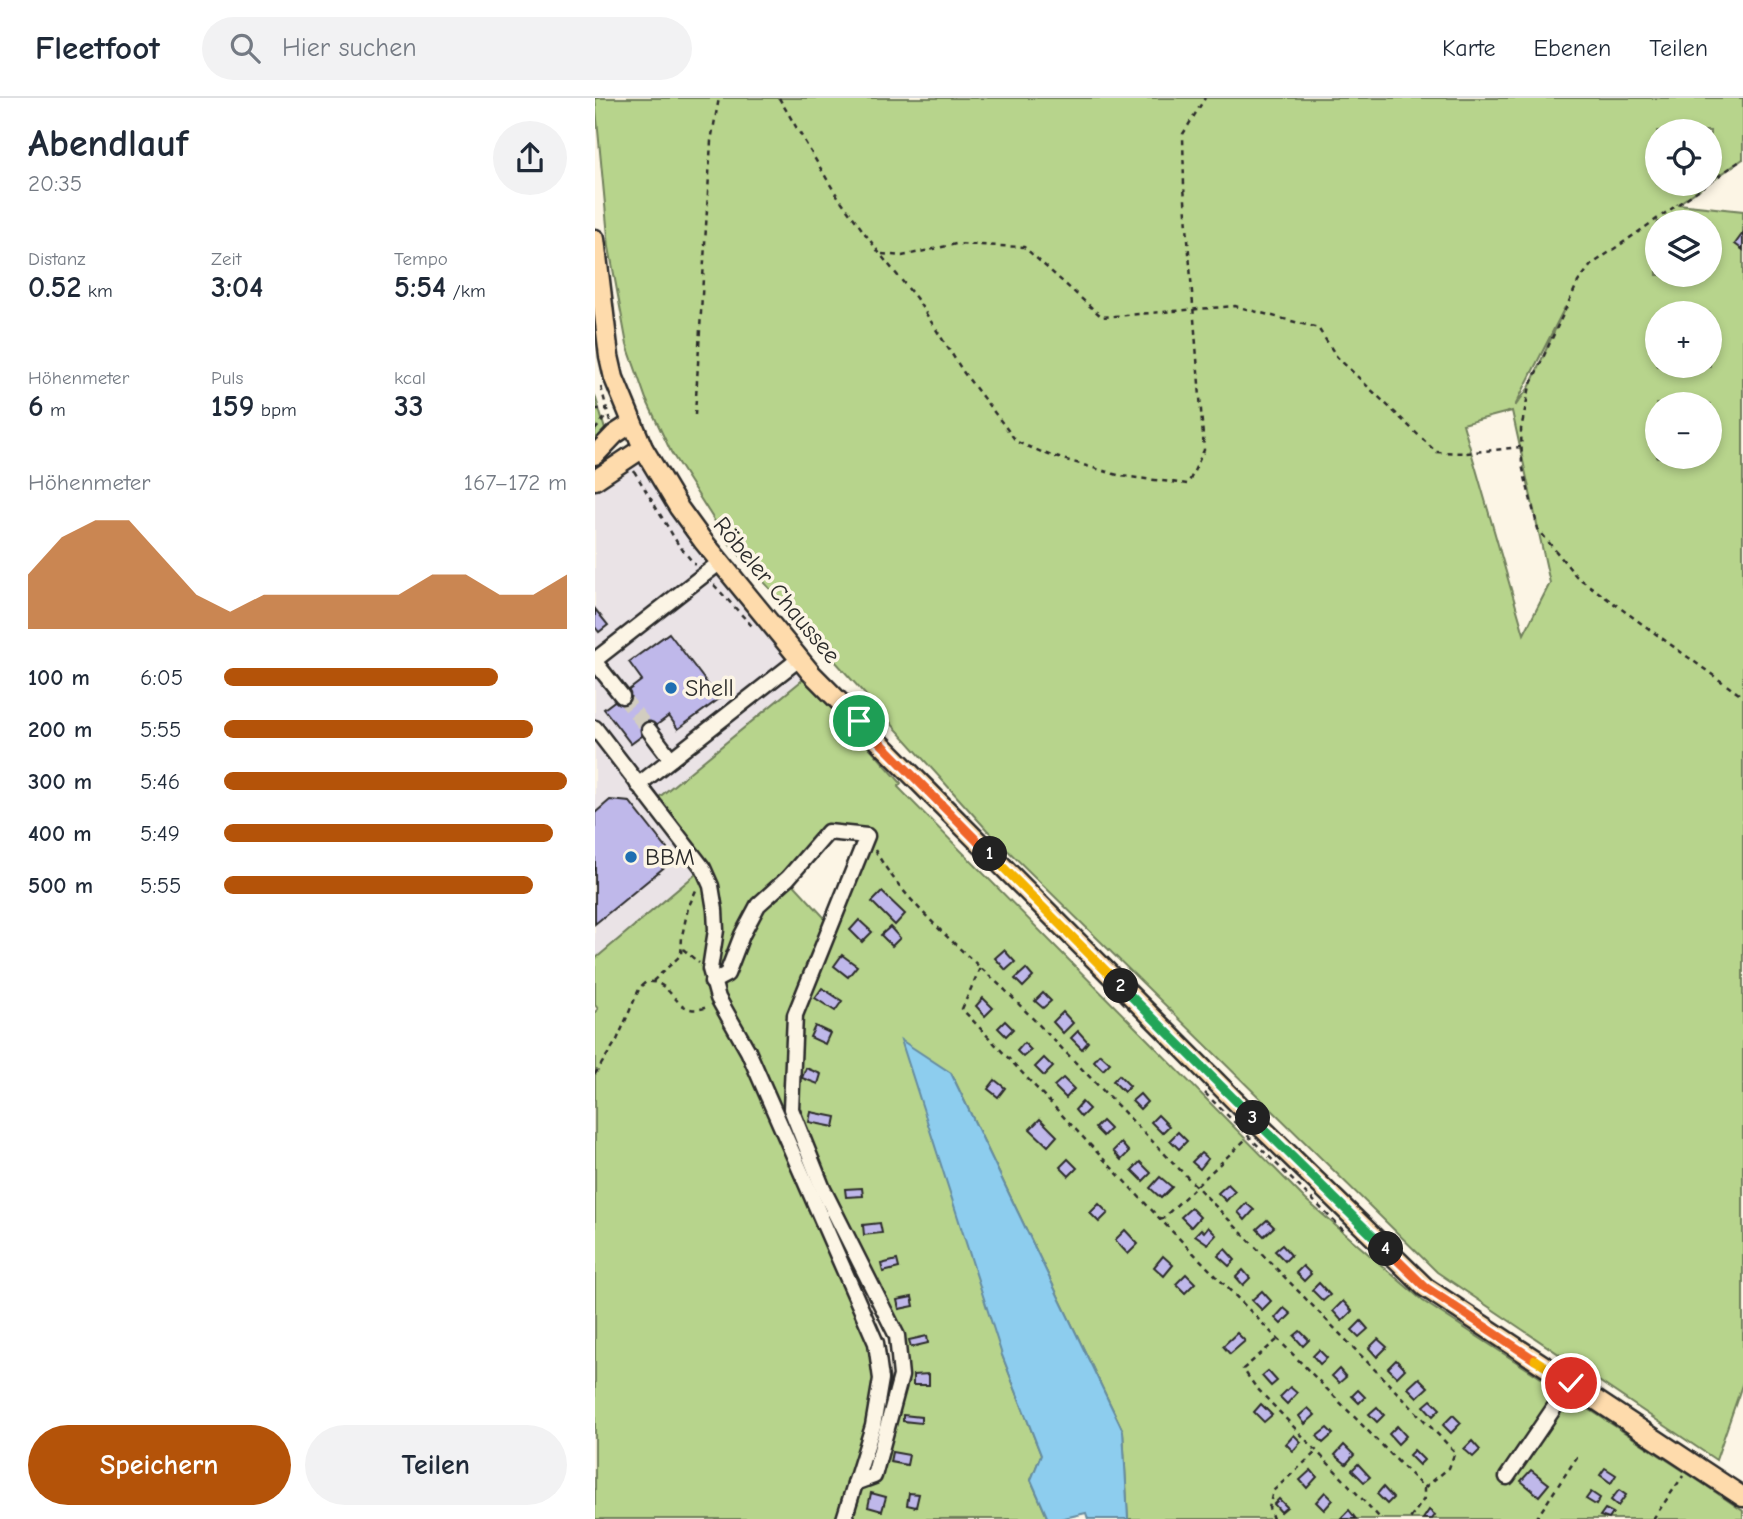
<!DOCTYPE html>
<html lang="de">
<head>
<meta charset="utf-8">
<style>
	:root { --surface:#fff; --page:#f2f2f3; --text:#1f2937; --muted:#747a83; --line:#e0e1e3; --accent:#b45309 }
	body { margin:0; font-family:"Comic Neue",sans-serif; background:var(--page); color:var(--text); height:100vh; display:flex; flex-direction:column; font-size:26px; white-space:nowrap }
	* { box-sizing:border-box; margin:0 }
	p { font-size:23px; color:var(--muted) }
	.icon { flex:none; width:38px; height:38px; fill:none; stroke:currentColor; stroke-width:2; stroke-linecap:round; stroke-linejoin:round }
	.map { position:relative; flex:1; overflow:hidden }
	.sheet { display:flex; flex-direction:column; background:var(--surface); width:595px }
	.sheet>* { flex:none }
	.tools { position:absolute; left:1050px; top:21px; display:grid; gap:14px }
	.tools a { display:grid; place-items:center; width:77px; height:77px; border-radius:50%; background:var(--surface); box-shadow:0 4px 10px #0003; font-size:35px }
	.pin { position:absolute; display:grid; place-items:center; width:60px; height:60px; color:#fff; margin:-30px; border:4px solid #fff; border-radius:50%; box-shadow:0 2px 7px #0007 }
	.km { position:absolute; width:35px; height:35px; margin:-18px; border-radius:50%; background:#222; color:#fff; font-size:19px; line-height:35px; text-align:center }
	.round { display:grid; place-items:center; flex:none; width:74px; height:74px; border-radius:37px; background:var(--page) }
	.overview { display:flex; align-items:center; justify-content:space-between; height:119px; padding:0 28px }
	h1 { font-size:38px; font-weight:700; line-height:52px }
	.stats { display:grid; grid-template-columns:repeat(3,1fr); gap:10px; height:119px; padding:7px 28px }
	.stats div { display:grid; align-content:center }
	.stats b { font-size:30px; font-weight:700 }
	.stats small { font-size:19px; font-weight:400 }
	.stats p { font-size:19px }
	.chart { height:196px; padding:14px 28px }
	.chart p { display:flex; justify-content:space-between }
	.chart svg { width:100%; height:126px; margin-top:7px; fill:var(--accent); opacity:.7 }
	.cta { display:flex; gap:14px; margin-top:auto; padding:14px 28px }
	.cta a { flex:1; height:80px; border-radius:42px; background:var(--accent); color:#fff; font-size:28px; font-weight:700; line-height:80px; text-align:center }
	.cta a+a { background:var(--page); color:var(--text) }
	ul { padding:0 28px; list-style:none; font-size:23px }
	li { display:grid; grid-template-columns:112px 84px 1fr; align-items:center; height:52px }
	li i { height:18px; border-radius:9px; background:var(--accent) }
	header { display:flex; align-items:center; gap:42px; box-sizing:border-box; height:98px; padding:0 35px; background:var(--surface); border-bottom:2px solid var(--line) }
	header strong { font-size:33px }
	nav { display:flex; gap:38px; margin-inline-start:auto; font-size:24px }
	.search { width:490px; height:63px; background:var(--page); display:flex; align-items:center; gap:18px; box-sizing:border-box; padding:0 24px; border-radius:38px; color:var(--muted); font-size:26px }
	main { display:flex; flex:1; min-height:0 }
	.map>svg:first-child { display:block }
	.built { fill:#eae3e6 }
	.green { fill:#b7d48c; stroke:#71805c; stroke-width:2; fill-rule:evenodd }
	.water { fill:#8dcdee; stroke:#668ca0; stroke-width:2 }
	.building { fill:#bfb8ea; stroke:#2b2b2b; stroke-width:2 }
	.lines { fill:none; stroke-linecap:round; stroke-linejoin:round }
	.minor-tunnel { stroke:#d2cdc0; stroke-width:14; stroke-dasharray:14 7; stroke-linecap:butt }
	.minor-casing { stroke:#2b2b2b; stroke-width:19 }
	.major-casing { stroke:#2b2b2b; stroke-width:23 }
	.path { stroke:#2b2b2b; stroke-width:2.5; stroke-dasharray:5 5; stroke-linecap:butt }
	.minor { stroke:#fcf5e5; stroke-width:14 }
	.major { stroke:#fedbac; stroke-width:18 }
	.split-1-casing { stroke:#fff; stroke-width:14 }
	.split-2-casing { stroke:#fff; stroke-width:14 }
	.split-3-casing { stroke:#fff; stroke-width:14 }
	.split-4-casing { stroke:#fff; stroke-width:14 }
	.split-5-casing { stroke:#fff; stroke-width:14 }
	.split-6-casing { stroke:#fff; stroke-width:14 }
	.split-1 { stroke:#f0652b; stroke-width:9 }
	.split-2 { stroke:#f5b400; stroke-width:9 }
	.split-3 { stroke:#22a559; stroke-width:9 }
	.split-4 { stroke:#22a559; stroke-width:9 }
	.split-5 { stroke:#f0652b; stroke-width:9 }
	.split-6 { stroke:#f5b400; stroke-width:9 }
	.poi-dot { fill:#1f6fb2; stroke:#fcf5e5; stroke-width:2.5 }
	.labels { text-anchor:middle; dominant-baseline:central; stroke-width:7; stroke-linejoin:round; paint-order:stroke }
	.street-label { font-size:24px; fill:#2b2b2b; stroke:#fcf5e5 }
	.poi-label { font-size:24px; fill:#2b2b2b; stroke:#fcf5e5; text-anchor:start }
</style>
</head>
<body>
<header>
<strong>Fleetfoot</strong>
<div class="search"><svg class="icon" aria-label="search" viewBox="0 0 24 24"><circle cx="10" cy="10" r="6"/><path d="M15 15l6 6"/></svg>Hier suchen</div>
<nav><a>Karte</a><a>Ebenen</a><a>Teilen</a></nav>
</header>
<main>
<section class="sheet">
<div class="overview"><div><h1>Abendlauf</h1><p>20:35</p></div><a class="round"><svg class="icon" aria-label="share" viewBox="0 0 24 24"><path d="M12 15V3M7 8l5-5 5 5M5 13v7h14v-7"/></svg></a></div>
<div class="stats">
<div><p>Distanz</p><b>0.52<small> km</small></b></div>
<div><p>Zeit</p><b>3:04</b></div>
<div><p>Tempo</p><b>5:54<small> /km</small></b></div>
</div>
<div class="stats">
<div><p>Höhenmeter</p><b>6<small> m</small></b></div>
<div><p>Puls</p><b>159<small> bpm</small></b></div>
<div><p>kcal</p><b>33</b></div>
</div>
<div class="chart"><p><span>Höhenmeter</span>167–172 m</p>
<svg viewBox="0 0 160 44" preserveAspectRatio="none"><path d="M0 44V25L10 12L20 6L30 6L40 19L50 32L60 38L70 32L80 32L90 32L100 32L110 32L120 25L130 25L140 32L150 32L160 25V44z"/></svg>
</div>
<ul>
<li><b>100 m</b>6:05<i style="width:80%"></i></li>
<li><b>200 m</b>5:55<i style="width:90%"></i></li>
<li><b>300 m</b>5:46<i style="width:100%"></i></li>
<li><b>400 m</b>5:49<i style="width:96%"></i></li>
<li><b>500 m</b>5:55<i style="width:90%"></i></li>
</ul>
<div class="cta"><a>Speichern</a><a>Teilen</a></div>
</section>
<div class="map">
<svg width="1148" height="1421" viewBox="0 0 1148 1421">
	<rect width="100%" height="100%" fill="#fcf5e5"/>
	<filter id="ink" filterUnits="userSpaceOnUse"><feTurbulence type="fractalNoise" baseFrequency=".0143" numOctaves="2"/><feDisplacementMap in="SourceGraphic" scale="14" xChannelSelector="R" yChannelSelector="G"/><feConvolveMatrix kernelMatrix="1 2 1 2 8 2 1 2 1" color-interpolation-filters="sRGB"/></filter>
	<g filter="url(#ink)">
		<polygon class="built" points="48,350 216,575 57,705 108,770 0,861 0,382"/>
		<g class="green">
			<path d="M0 0H1148V61L1115 84V33H1062V86H1112L1083 106 1148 113V1284L1121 1362 842 1174 392 732 133 444 76 354 51 301 32 247 14 149ZM1062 124H1115V177H1062ZM970 209 935 288 921 307V306ZM1062 215H1115V268H1062ZM1062 306H1115V359H1062ZM917 313 955 485 929 536 868 326Z"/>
			<polygon points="0,297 11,335 0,347"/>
			<path d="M216 575 219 587 306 685 303 689 711 1102 828 1203 1110 1387 1148 1413V1421H533L528 1333 356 975 407 1257 446 1357 436 1382 453 1421H0V914L3 911 0 907V861L108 770 57 705ZM233 734 272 739 237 828 193 780ZM196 1014 302 1238 306 1278 279 1378 260 1384 278 1328 281 1245 200 1064Z"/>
		</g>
		<polygon class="water" points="306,942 356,975 528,1333 533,1421 493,1421 491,1415 465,1421 453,1421 436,1382 446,1357 407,1257"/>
		<g class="building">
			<polygon points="1148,135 1148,152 1140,146"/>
			<polygon points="0,511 13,527 4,534 0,529"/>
			<polygon points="74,535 124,601 83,631 74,618 36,646 9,611 47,582 34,564"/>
			<polygon points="15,702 35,704 72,751 72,767 0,826 0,715"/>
			<polygon points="287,794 310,816 300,827 277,804"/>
			<polygon points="264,822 277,834 267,844 255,832"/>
			<polygon points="295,829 305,840 297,848 286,837"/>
			<polygon points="409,852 420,864 411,872 400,860"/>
			<polygon points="247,857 262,868 253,879 239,868"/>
			<polygon points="431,871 438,879 428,889 420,881"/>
			<polygon points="227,890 247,903 240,913 220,900"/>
			<polygon points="448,895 456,903 448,910 440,903"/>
			<polygon points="388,900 398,910 390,918 381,908"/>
			<polygon points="468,914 478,925 468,935 458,924"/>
			<polygon points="410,923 418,931 411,938 403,930"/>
			<polygon points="220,928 235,935 230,946 215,939"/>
			<polygon points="483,933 493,944 487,951 476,940"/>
			<polygon points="429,945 436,952 428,959 422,953"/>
			<polygon points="505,956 515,965 508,972 499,963"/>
			<polygon points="449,960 458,969 449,978 440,969"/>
			<polygon points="211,970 226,976 223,986 207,980"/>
			<polygon points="524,977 535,988 529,994 518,983"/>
			<polygon points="468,980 479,991 471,1000 459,988"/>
			<polygon points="400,982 410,990 403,999 393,991"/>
			<polygon points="545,996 552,1004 545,1011 537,1003"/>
			<polygon points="487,1004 494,1011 486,1019 480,1012"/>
			<polygon points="216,1014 241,1019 239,1029 214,1024"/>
			<polygon points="563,1017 574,1028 567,1035 556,1024"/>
			<polygon points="445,1021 462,1038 453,1048 435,1031"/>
			<polygon points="507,1023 515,1031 508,1038 500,1030"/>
			<polygon points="583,1034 592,1043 584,1051 575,1042"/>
			<polygon points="526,1045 534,1054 526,1062 518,1053"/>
			<polygon points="606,1055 613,1061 605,1071 597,1064"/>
			<polygon points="473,1061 482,1070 474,1078 465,1069"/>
			<polygon points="545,1064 556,1075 548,1083 537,1072"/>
			<polygon points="565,1079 577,1089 566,1100 555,1090"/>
			<polygon points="633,1086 640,1093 631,1103 623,1095"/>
			<polygon points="267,1090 268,1098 251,1099 250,1091"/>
			<polygon points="651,1105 659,1112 650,1122 643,1114"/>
			<polygon points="504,1106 513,1115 504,1124 495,1115"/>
			<polygon points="596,1110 605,1119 596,1129 586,1119"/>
			<polygon points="672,1122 679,1129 669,1138 662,1131"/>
			<polygon points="285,1125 287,1135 269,1137 268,1127"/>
			<polygon points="613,1129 621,1137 613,1146 600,1137 606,1131 609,1134"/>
			<polygon points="530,1132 543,1146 533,1156 520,1142"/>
			<polygon points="687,1147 696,1157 690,1163 680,1153"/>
			<polygon points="630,1151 640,1162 634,1168 623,1158"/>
			<polygon points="568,1158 578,1167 569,1178 559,1169"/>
			<polygon points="302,1162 304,1170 288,1174 286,1166"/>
			<polygon points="708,1168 716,1176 709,1183 701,1175"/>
			<polygon points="648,1172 655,1180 648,1187 641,1179"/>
			<polygon points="591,1176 600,1185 590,1195 581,1186"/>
			<polygon points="724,1185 735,1197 728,1203 717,1192"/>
			<polygon points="667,1193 676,1203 667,1212 657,1202"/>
			<polygon points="317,1199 319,1208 304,1211 302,1202"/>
			<polygon points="748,1203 757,1213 747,1223 738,1213"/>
			<polygon points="689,1210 696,1216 686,1226 680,1220"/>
			<polygon points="766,1223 773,1231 764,1239 757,1232"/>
			<polygon points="705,1233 714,1242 708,1248 699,1238"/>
			<polygon points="642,1235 650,1243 635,1256 628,1248"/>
			<polygon points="332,1238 333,1245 316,1249 314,1242"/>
			<polygon points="783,1241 792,1249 782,1259 774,1250"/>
			<polygon points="724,1252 732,1260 725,1266 718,1258"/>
			<polygon points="801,1262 810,1271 802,1279 793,1270"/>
			<polygon points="744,1271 751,1279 744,1285 737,1278"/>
			<polygon points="673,1273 682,1283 676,1288 667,1278"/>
			<polygon points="334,1276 334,1287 318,1287 318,1277"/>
			<polygon points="824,1280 833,1289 822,1299 813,1290"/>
			<polygon points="695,1289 702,1295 692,1306 685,1299"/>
			<polygon points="763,1292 770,1299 764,1305 757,1298"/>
			<polygon points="836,1302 845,1311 838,1318 829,1308"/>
			<polygon points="666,1306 677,1317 669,1324 659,1314"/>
			<polygon points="782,1309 789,1317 782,1324 774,1316"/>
			<polygon points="713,1310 720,1317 710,1326 704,1318"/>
			<polygon points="308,1317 326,1319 326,1325 308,1323"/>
			<polygon points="858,1317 866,1325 856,1335 848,1327"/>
			<polygon points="802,1328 811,1338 803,1346 794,1336"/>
			<polygon points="732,1330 738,1336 728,1345 722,1338"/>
			<polygon points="699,1337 706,1344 698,1353 691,1346"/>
			<polygon points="877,1343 885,1352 878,1359 869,1351"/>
			<polygon points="749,1347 759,1357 751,1366 740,1357"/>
			<polygon points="819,1352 829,1362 824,1367 814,1357"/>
			<polygon points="297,1354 314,1357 312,1367 295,1364"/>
			<polygon points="763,1366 775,1379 769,1384 757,1372"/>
			<polygon points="1010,1370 1021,1377 1016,1385 1005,1377"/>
			<polygon points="716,1372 722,1379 712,1390 705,1382"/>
			<polygon points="936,1372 954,1386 944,1398 926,1383"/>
			<polygon points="788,1389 798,1400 792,1406 782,1396"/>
			<polygon points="1024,1392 1031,1397 1023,1408 1016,1402"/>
			<polygon points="730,1394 738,1402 729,1412 721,1404"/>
			<polygon points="996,1394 1005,1400 1001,1407 991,1401"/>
			<polygon points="276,1395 291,1399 287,1413 273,1409"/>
			<polygon points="314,1395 324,1396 321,1409 312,1407"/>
			<polygon points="684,1401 692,1409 686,1414 679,1406"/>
			<polygon points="1010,1411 1018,1415 1014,1421 1005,1418"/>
			<polygon points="754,1412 761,1421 745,1421"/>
			<polygon points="834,1412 840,1417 837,1421 828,1421"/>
		</g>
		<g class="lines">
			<polyline class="minor-tunnel" points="27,598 54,632"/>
			<g class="minor-casing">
				<g id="minor">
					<polyline points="0,562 124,465"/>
					<polyline points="0,564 27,598"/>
					<polyline points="0,630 108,770 116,788 120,812 121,832 115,871 123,900 153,953 281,1245 286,1281 278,1328 249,1421"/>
					<polyline points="54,632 76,661"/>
					<polyline points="43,687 204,561"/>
					<polyline points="117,884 132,876 147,837 163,807 193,780 233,734 272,738 200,917 196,1011 228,1091 302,1238 306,1278 279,1378 260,1385"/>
					<polyline points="912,1379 976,1285"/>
				</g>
			</g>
			<g class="major-casing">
				<g id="major">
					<polyline points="0,141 14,258 19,280 48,350 84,410 108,443 216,575 666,1029 830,1189 1148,1399"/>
					<polyline points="0,357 20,336 37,325"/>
					<polyline points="0,382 48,350"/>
				</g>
			</g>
			<g class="path">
				<polyline points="184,0 239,93 285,156 321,200 369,275 422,344 454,357 526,378 593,386 609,352 589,89 588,36 610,0"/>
				<polyline points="1115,84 1148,61"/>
				<polyline points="1112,86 996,167 983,184 935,288 926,331 927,367 943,431 981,478 1148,599"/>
				<polyline points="287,156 307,158 361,146 429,149 507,219 640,208 723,230 742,259 841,354 871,355 926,349"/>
				<polyline points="6,289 15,323"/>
				<polyline points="0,311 11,311"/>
				<polyline points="100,317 116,43 124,0"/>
				<polyline points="0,332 12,317"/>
				<polyline points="39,373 83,446 100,467"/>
				<polyline points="119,487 157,528"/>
				<path d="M280 752C307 802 368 853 410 892L860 1354 854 1370 829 1390"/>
				<polyline points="88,851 104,865"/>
				<polyline points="385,870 367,911 566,1122 829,1390 829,1401 815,1421"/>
				<polyline points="58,883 86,857 87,838 93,810 102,790"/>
				<path d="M0 976 22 942 45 889 51 884C79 880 79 922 112 909"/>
				<polyline points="610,995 752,1136"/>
				<polyline points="566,1122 652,1040"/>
				<polyline points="682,1242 648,1271 660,1288 786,1421"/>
				<polyline points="678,1421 674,1410 678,1393 721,1354"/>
				<polyline points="941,1421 984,1356"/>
				<polyline points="1058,1421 1088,1378"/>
			</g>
			<use href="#minor" class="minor"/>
			<use href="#major" class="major"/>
		</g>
	</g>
	<g class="lines" filter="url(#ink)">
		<g class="split-1-casing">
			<polyline id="split-1" points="264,623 395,756"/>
		</g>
		<g class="split-2-casing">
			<polyline id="split-2" points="395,756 526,888"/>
		</g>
		<g class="split-3-casing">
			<polyline id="split-3" points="526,888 658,1020"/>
		</g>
		<g class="split-4-casing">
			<polyline id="split-4" points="658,1020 791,1151"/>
		</g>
		<g class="split-5-casing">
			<polyline id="split-5" points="791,1151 830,1189 940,1262"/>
		</g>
		<g class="split-6-casing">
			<polyline id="split-6" points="940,1262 976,1285"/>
		</g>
		<use href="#split-1" class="split-1"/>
		<use href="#split-2" class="split-2"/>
		<use href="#split-3" class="split-3"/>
		<use href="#split-4" class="split-4"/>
		<use href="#split-5" class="split-5"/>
		<use href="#split-6" class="split-6"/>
	</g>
	<g class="poi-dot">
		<circle cx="76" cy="590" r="7"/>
		<circle cx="36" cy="759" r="7"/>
	</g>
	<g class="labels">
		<g class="street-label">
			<text transform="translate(182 492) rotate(50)">Röbeler Chaussee</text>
		</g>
		<g class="poi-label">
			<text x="90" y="590">Shell</text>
			<text x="50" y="759">BBM</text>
		</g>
	</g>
</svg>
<div class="tools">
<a><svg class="icon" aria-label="locate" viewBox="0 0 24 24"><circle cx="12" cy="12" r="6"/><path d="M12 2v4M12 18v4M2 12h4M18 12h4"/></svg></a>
<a><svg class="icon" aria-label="layers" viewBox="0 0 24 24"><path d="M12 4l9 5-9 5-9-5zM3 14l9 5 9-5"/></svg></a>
<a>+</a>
<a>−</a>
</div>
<div class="pin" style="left:264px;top:623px;background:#1e9e55"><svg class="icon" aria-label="arrive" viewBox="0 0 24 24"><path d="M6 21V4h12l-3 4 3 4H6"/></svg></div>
<div class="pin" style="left:976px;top:1285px;background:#d93025"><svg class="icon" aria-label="check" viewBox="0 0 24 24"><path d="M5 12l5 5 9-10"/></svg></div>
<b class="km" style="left:395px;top:756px">1</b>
<b class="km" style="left:526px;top:888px">2</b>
<b class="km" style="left:658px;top:1020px">3</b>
<b class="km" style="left:791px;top:1151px">4</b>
</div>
</main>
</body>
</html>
